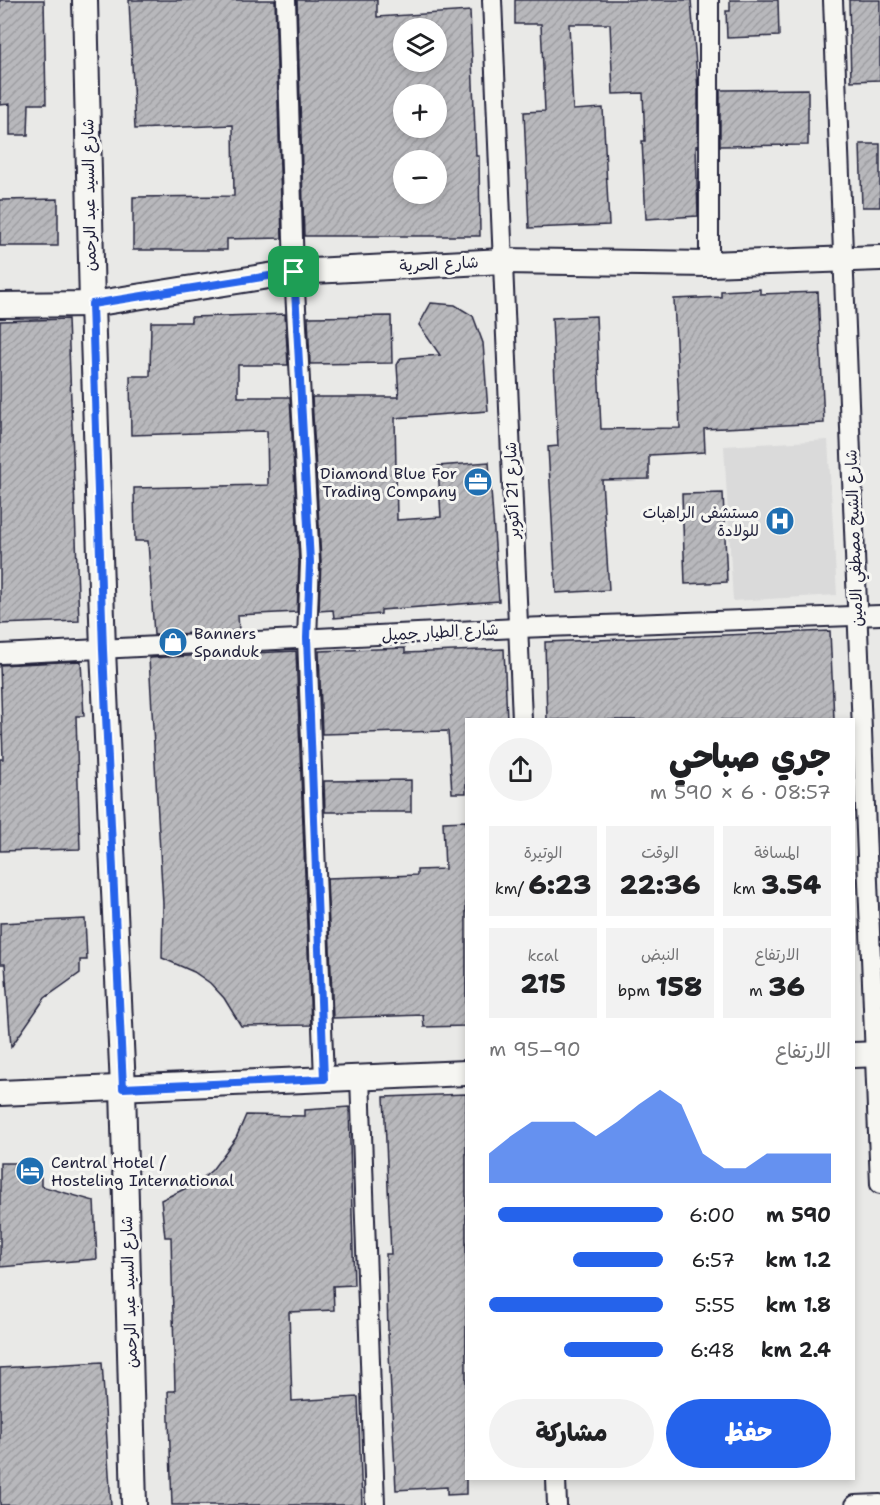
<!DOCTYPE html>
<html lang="ar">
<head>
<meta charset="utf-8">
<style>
	:root { --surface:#fff; --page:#f2f2f2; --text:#202124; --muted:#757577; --accent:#2563eb }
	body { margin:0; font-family:"Shantell Sans","Playpen Sans Arabic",sans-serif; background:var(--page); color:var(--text); direction:rtl; height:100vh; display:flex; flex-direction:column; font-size:22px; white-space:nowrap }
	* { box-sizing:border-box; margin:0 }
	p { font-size:20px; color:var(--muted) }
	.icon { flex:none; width:33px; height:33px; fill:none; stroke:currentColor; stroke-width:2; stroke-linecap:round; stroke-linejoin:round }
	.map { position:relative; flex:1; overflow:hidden; direction:ltr }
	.panel { position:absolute; left:465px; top:718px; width:390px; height:762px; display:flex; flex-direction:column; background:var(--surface); border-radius:0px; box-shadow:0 3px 9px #0003; direction:rtl }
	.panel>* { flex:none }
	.tools { position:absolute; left:393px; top:18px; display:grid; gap:12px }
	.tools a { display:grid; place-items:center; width:54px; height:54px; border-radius:50%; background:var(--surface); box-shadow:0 3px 9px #0003; font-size:30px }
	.pin { position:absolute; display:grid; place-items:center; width:51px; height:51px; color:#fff; margin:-26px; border-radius:12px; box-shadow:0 3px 9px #0006 }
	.round { display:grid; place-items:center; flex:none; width:63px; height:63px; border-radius:32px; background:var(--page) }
	.headline { display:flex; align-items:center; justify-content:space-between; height:102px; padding:0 24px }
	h1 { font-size:33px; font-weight:800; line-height:45px }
	.metrics { display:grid; grid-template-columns:repeat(3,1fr); gap:9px; height:102px; padding:6px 24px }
	.metrics div { display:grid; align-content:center; border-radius:0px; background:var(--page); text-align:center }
	.metrics b { font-size:26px; font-weight:800 }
	.metrics small { font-size:16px; font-weight:400 }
	.metrics p { font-size:16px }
	.chart { height:168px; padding:12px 24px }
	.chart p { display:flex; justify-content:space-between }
	.chart svg { width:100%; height:108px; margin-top:6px; fill:var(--accent); opacity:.7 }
	.button { display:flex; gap:12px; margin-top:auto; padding:12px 24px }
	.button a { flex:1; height:69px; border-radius:36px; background:var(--accent); color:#fff; font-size:24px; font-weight:800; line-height:69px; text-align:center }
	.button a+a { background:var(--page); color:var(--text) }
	ul { padding:0 24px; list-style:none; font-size:20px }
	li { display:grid; grid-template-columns:96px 72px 1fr; align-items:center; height:45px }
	li i { height:15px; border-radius:8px; background:var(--accent) }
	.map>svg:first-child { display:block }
	.built { fill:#dadada }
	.building { fill:url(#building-hatch); stroke:#22223b; stroke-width:1.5; fill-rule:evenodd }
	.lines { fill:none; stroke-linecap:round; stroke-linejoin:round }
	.street-casing { stroke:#22223b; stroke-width:22 }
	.secondary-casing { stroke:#22223b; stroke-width:28 }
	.street { stroke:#f6f6f2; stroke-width:18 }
	.secondary { stroke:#f6f6f2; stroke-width:24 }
	.route-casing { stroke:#fff; stroke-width:12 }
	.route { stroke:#2563eb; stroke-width:8 }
	.labels { text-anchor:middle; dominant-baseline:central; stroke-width:6; stroke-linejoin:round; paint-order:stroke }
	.street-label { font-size:16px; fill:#22223b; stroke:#f6f6f2 }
	.poi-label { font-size:16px; fill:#22223b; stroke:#f6f6f2; text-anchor:end }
</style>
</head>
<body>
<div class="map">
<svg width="880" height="1505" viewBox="0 0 880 1505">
	<defs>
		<pattern id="building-hatch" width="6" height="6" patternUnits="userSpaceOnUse" patternTransform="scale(1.5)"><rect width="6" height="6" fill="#b8b8bc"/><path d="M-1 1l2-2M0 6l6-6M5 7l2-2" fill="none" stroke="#9e9ea2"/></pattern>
	</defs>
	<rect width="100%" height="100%" fill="#e9e9e7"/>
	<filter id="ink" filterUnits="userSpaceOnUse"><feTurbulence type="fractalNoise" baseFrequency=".0167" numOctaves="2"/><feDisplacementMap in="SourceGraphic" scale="12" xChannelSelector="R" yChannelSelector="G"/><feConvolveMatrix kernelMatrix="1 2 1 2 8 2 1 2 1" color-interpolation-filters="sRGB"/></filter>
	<g filter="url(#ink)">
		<polygon class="built" points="828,440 837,595 733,601 724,446"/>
		<g class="building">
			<polygon points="0,0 44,0 46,104 29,104 28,135 10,135 10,104 0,105"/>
			<polygon points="129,0 275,0 282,238 227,239 227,250 133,250 133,197 234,196 233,125 135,129"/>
			<path d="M297 0H377V17L470 11 476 156H479L480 236H304ZM404 28H436V62H404ZM404 94H436V128H404ZM404 160H436V194H404Z"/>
			<polygon points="515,0 691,0 698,90 698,146 696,146 698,216 646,219 642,141 645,141 643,93 613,94 610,24 569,24 573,110 603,108 609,225 529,228 524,112 545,111 541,24 515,24"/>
			<polygon points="730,0 778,0 779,36 727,38 726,11 730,11"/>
			<polygon points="849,0 880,0 880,80 851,81"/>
			<polygon points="808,89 808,145 720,146 720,90"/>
			<polygon points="860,144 880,144 880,207 862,207"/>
			<polygon points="58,199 58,246 0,246 0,200"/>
			<polygon points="760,289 760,294 818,292 824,423 704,429 705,452 649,455 649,479 602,480 609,590 556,593 548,447 558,446 552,318 596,316 601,429 680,428 674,299 721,297 721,291"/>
			<polygon points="431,303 455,305 473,316 483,343 488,411 395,418 397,520 441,517 438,466 489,462 499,601 381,610 381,614 334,618 333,610 319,611 321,561 312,397 399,397 397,365 401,358 440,355 419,325"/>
			<polygon points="285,314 288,365 238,365 238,397 290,397 299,562 297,612 238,615 239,631 154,635 148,541 135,541 134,488 268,485 267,431 131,435 130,376 150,376 151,322 191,322 191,317"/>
			<polygon points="391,316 392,363 310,364 308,317"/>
			<polygon points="68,319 79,621 0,624 0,321"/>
			<polygon points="723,493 727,582 685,584 682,494"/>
			<polygon points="830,631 834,720 547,720 545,642"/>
			<polygon points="405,648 405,653 504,649 507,720 466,720 466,793 452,793 448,731 322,734 319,651"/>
			<polygon points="296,651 311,1025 241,1026 224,998 210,983 194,972 162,958 163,904 149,658"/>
			<polygon points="81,661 84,716 76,716 80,849 0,851 0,759 3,759 0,665"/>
			<polygon points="411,780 411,812 325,812 324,781"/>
			<polygon points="466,821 466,1026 424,1027 423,1015 333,1018 327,878 417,875 417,870 445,869 443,822"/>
			<polygon points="85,919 87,960 80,960 80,973 45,998 11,1047 5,964 0,964 0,923"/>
			<polygon points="466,1094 466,1494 447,1495 447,1487 396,1490 388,1333 386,1254 391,1254 384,1097"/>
			<polygon points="349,1107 354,1285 333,1286 334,1310 289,1312 292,1401 358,1397 362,1505 172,1505 168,1391 175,1391 171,1237 165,1237 161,1200 197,1183 212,1170 236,1138 246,1115 305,1116 305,1110"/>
			<polygon points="0,1163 29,1163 29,1177 41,1177 41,1186 94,1201 97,1259 0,1267"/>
			<polygon points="102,1362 111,1505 0,1505 0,1368"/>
		</g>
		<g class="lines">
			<g class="street-casing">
				<g id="street">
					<polyline points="286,0 294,272 310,562 307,638 324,1079"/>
					<polyline points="492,0 522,720"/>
					<polyline points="709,0 709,264"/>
					<polyline points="833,0 880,1184"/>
					<polyline points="0,654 518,628 880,615"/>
					<polyline points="360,1077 375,1505"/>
					<polyline points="556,1479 557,1505"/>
					<polyline points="855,1505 880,1504"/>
				</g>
			</g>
			<g class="secondary-casing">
				<g id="secondary">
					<polyline points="85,0 92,304 103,650 123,1088 134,1505"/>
					<polyline points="0,305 92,304 294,272 503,261 709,264 880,258"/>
					<polyline points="854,1055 880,1054"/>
					<polyline points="0,1093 466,1073"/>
				</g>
			</g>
			<use href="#street" class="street"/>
			<use href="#secondary" class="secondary"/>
		</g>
	</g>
	<g class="lines" filter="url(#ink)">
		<g class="route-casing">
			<polygon id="route" points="294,272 310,562 307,638 324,1079 123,1088 103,650 92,304"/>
		</g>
		<use href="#route" class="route"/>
	</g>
	<defs>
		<g id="office-disc" transform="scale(1.5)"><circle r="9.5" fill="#1f6fb2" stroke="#f6f6f2"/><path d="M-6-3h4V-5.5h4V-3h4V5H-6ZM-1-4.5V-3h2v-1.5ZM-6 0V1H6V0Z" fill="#fff"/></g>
		<g id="hospital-disc" transform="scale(1.5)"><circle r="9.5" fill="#1f6fb2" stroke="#f6f6f2"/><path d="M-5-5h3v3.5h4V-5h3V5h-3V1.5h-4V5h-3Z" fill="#fff"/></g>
		<g id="shop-disc" transform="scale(1.5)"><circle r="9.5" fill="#1f6fb2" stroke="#f6f6f2"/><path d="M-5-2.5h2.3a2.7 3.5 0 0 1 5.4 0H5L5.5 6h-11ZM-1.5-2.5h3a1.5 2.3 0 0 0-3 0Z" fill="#fff"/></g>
		<g id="hotel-disc" transform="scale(1.5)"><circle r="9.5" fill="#1f6fb2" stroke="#f6f6f2"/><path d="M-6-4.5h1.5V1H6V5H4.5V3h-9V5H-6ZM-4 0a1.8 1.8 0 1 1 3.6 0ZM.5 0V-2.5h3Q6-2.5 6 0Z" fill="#fff"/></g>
	</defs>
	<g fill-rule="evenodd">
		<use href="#office-disc" x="478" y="482"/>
		<use href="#hospital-disc" x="780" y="521"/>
		<use href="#shop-disc" x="173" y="642"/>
		<use href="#hotel-disc" x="30" y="1171"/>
	</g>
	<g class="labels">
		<g class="street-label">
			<text transform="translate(89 195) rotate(-91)">شارع السيد عبد الرحمن</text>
			<text transform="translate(439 264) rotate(-3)">شارع الحرية</text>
			<text transform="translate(512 490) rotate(-92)">شارع 21 أكتوبر</text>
			<text transform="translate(854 538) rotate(-92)">شارع الشيخ مصطفي الامين</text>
			<text transform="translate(440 632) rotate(-3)">شارع الطيار جميل</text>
			<text transform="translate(129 1292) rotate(-92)">شارع السيد عبد الرحمن</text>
		</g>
		<g class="poi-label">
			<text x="457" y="473">Diamond Blue For<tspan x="457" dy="18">Trading Company</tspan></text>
			<text x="759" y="512">مستشفى الراهبات<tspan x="759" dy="18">للولادة</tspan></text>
			<text x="194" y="633" text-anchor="start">Banners<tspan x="194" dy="18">Spanduk</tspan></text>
			<text x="51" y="1162" text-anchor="start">Central Hotel /<tspan x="51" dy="18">Hosteling International</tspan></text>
		</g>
	</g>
</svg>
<div class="tools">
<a><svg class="icon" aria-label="layers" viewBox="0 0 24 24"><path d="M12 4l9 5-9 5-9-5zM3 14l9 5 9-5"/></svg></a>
<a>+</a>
<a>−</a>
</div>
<div class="pin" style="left:294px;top:272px;background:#1e9e55"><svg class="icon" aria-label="arrive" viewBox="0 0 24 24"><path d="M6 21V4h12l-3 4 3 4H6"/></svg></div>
<section class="panel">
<div class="headline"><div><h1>جري صباحي</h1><p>08:57 · 6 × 590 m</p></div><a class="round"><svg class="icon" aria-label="share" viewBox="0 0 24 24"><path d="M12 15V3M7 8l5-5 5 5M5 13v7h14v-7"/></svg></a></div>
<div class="metrics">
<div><p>المسافة</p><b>3.54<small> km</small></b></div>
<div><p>الوقت</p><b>22:36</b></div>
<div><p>الوتيرة</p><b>6:23<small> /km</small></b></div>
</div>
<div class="metrics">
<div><p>الارتفاع</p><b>36<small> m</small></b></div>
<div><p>النبض</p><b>158<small> bpm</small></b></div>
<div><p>kcal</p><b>215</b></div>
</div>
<div class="chart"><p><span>الارتفاع</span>90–95 m</p>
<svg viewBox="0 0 160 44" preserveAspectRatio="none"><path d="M0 44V32L10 25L20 19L30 19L40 19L50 25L60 19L70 12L80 6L90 12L100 32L110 38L120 38L130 32L140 32L150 32L160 32V44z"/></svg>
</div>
<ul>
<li><b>590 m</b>6:00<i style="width:95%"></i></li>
<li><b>1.2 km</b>6:57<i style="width:52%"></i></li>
<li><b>1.8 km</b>5:55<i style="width:100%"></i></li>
<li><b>2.4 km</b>6:48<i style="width:57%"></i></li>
</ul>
<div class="button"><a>حفظ</a><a>مشاركة</a></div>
</section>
</div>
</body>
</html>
